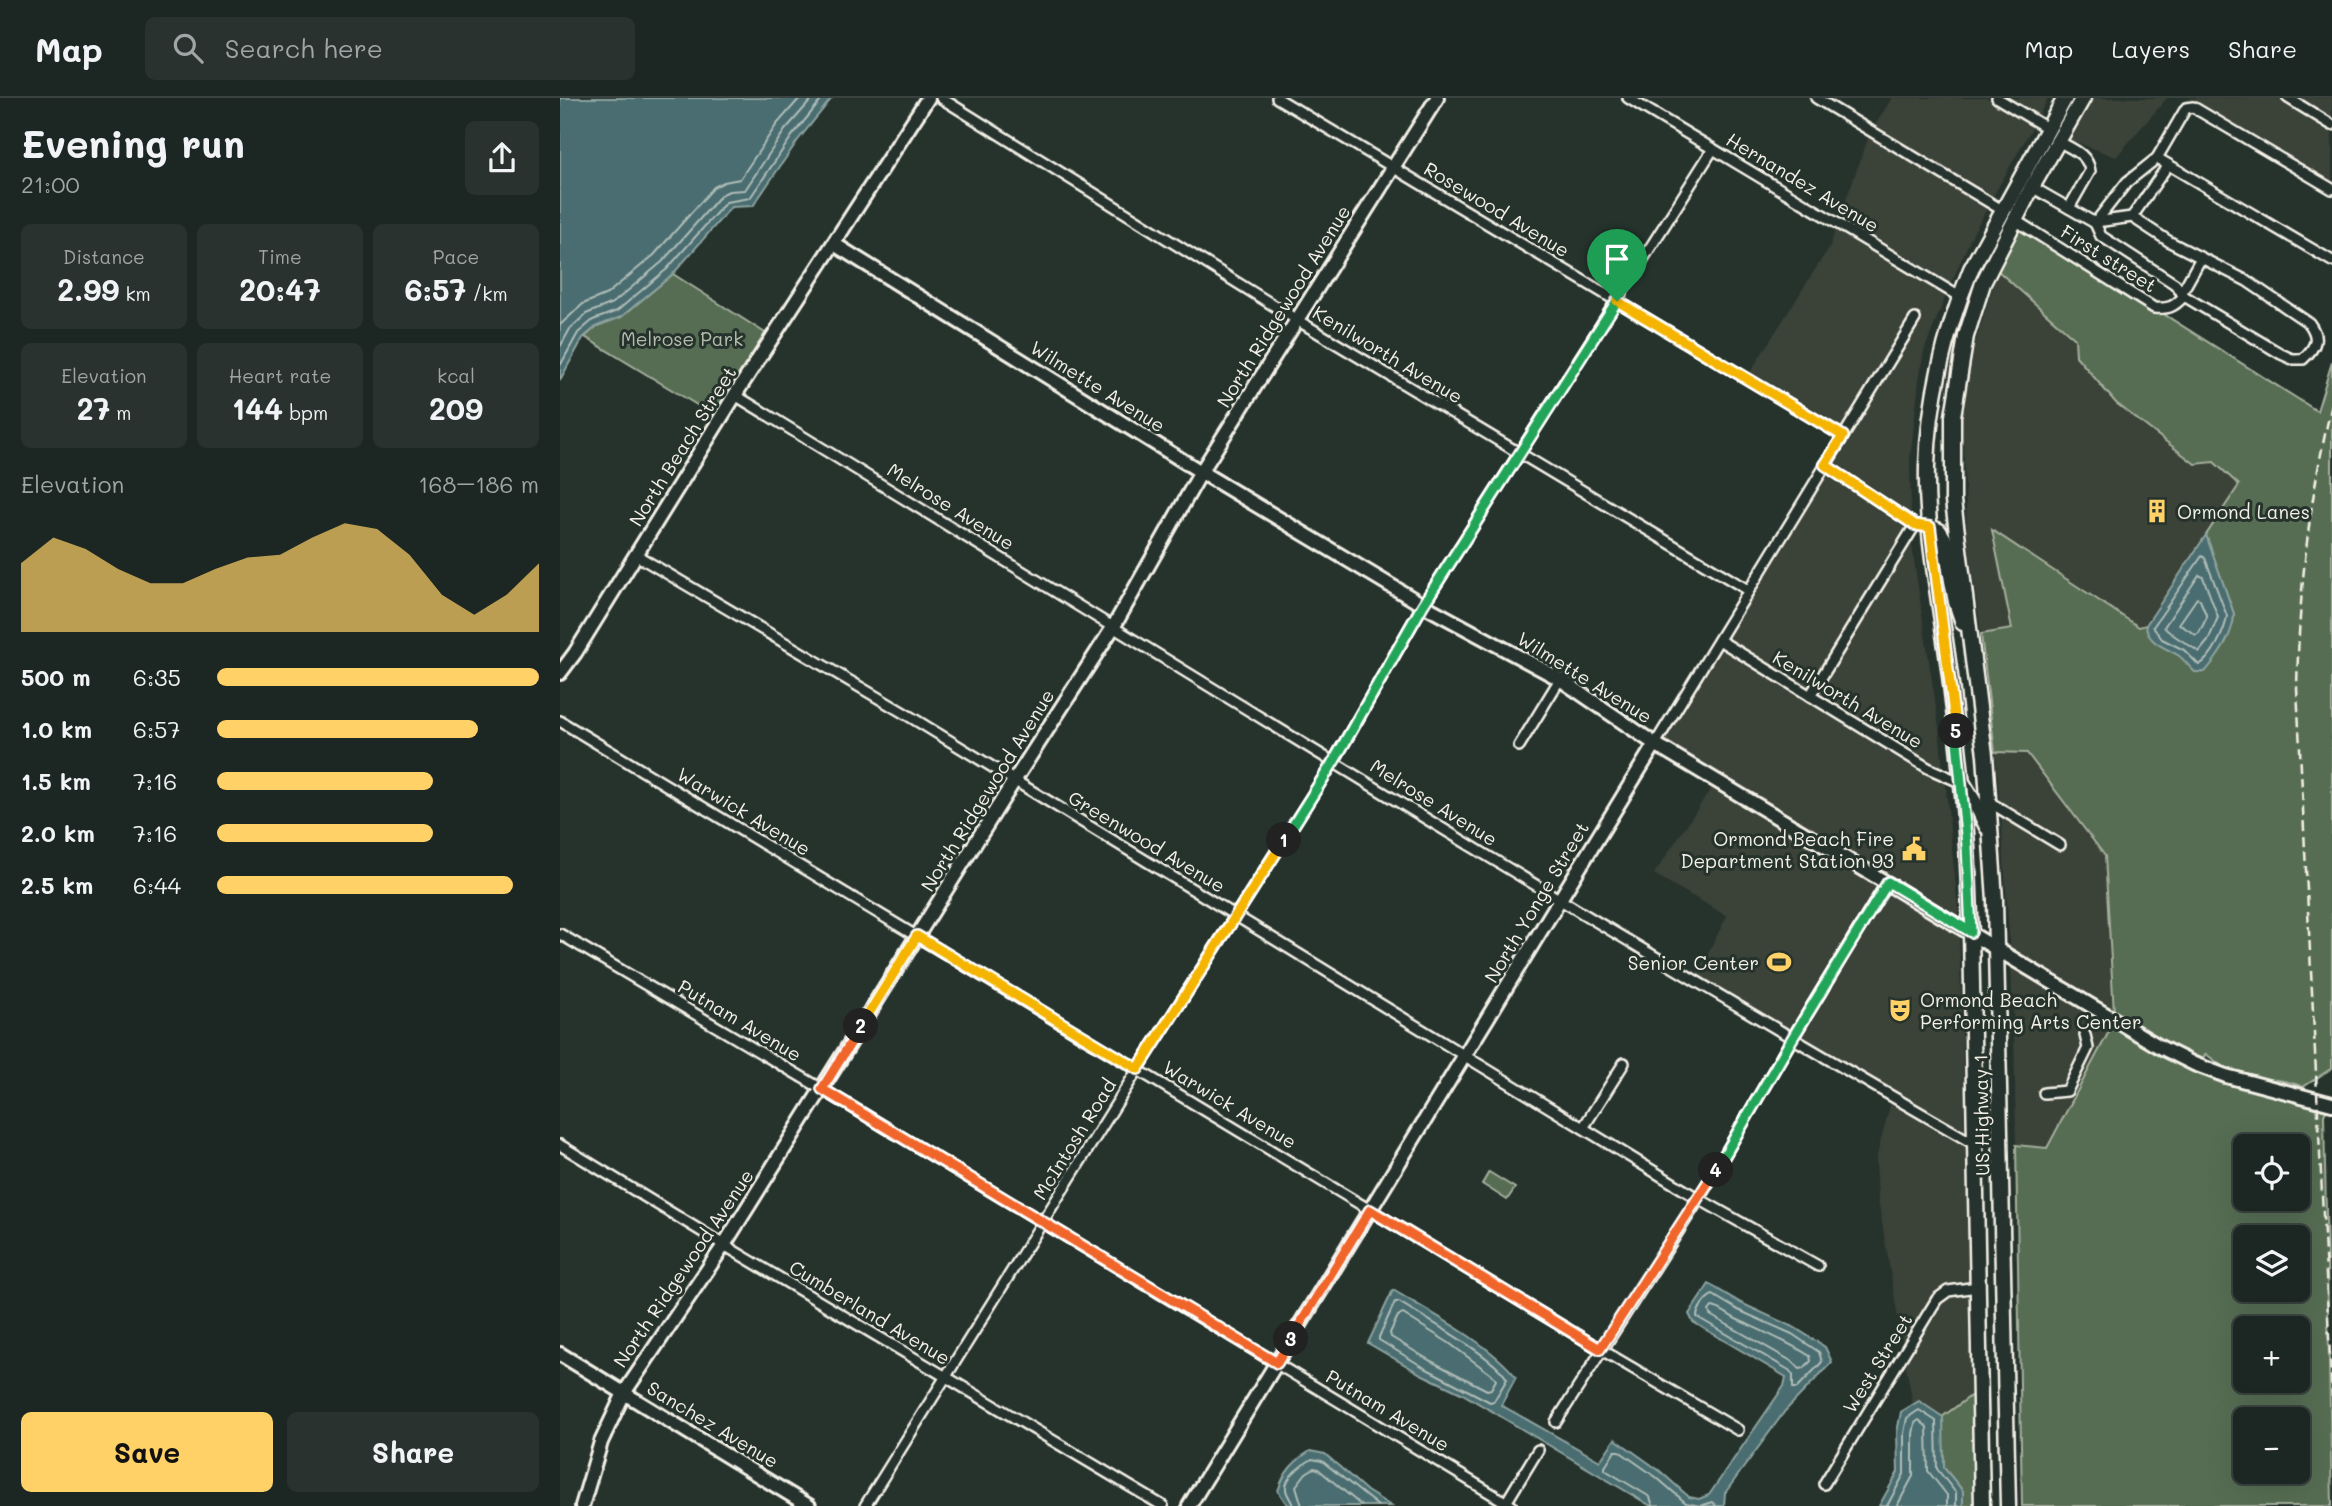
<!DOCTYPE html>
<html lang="en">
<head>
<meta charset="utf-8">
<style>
	:root { --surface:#1c2622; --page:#29322f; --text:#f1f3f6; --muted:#a0a5a5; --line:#3a4340; --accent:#ffd166 }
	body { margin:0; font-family:Mali,sans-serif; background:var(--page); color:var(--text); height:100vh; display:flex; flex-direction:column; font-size:26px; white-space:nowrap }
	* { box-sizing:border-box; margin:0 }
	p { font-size:23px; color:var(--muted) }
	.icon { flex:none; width:38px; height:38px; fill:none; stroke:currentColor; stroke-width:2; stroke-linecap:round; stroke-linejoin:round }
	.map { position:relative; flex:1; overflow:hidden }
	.side { display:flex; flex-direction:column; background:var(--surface); width:560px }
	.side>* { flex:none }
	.buttons { position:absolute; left:1673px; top:1036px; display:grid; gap:14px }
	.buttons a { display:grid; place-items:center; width:77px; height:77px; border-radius:10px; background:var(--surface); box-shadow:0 7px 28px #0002,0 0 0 2px var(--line); font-size:35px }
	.pin { position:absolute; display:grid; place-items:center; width:60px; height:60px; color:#fff; margin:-72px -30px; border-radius:50% 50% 50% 0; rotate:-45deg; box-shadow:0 0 7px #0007 }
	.pin .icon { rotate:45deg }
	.km { position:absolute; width:35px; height:35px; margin:-18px; border-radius:50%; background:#222; color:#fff; font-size:19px; line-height:35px; text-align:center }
	.round { display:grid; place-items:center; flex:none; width:74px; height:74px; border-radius:10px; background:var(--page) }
	.headline { display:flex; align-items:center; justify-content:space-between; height:119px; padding:0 21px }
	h1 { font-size:38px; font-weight:700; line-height:52px }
	.figures { display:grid; grid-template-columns:repeat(3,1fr); gap:10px; height:119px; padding:7px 21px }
	.figures div { display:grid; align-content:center; border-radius:10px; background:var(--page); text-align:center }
	.figures b { font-size:30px; font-weight:700 }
	.figures small { font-size:19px; font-weight:400 }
	.figures p { font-size:19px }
	.chart { height:196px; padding:14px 21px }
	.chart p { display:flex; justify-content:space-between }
	.chart svg { width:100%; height:126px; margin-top:7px; fill:var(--accent); opacity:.7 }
	.action { display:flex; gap:14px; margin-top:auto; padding:14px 21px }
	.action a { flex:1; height:80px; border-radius:10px; background:var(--accent); color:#111; font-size:28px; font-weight:700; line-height:80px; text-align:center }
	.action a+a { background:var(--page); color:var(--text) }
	ul { padding:0 21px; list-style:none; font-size:23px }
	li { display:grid; grid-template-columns:112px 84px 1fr; align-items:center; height:52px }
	li i { height:18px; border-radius:9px; background:var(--accent) }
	header { display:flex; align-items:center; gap:42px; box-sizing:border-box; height:98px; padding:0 35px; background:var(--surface); border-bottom:2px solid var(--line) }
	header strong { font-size:33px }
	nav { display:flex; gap:38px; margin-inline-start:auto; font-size:24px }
	.search { width:490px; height:63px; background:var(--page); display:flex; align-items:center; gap:18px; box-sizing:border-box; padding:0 24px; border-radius:10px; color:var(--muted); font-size:26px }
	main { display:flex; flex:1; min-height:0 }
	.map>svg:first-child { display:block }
	.built { fill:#3b4239; fill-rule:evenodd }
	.green { fill:#566d52; stroke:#a5af9d; stroke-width:2; fill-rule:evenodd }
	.water { fill:#496d6f; stroke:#8da29f; stroke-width:2 }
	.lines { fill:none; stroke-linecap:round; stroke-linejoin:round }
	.shore { stroke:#b0bcb8; stroke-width:2 }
	.street-casing { stroke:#f4f1e8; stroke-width:14 }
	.secondary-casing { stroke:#f4f1e8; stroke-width:18 }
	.primary-casing { stroke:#f4f1e8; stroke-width:19 }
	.street { stroke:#26332d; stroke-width:9 }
	.secondary { stroke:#26332d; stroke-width:12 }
	.primary { stroke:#26332d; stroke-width:14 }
	.rail { stroke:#f4f1e8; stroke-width:2.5; stroke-dasharray:10 5; stroke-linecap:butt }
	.split-1-casing { stroke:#fff; stroke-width:14 }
	.split-2-casing { stroke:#fff; stroke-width:14 }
	.split-3-casing { stroke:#fff; stroke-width:14 }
	.split-4-casing { stroke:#fff; stroke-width:14 }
	.split-5-casing { stroke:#fff; stroke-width:14 }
	.split-6-casing { stroke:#fff; stroke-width:14 }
	.split-1 { stroke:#22a559; stroke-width:9 }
	.split-2 { stroke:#f5b400; stroke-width:9 }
	.split-3 { stroke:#f0652b; stroke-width:9 }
	.split-4 { stroke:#f0652b; stroke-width:9 }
	.split-5 { stroke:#22a559; stroke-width:9 }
	.split-6 { stroke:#f5b400; stroke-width:9 }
	.labels { text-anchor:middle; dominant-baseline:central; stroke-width:6; stroke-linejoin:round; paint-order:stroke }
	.street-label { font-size:19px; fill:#f4f1e8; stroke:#26332d }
	.park-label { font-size:19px; fill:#b5bcac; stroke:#26332d }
	.poi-label { font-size:19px; fill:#f4f1e8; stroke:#26332d; text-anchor:start }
</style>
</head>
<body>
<header>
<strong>Map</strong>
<div class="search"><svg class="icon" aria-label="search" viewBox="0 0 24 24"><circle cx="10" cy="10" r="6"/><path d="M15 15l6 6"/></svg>Search here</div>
<nav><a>Map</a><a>Layers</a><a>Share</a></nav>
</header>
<main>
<section class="side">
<div class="headline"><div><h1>Evening run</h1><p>21:00</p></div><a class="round"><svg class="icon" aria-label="share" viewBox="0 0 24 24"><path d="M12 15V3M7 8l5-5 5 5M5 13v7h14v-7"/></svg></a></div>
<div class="figures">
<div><p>Distance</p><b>2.99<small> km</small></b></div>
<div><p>Time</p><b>20:47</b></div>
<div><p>Pace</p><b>6:57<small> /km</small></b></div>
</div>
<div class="figures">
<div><p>Elevation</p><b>27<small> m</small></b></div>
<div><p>Heart rate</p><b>144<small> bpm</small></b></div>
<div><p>kcal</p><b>209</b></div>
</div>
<div class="chart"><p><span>Elevation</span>168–186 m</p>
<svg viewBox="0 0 160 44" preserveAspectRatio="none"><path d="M0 44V20L10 11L20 15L30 22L40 27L50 27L60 22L70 18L80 17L90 11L100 6L110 8L120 17L130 31L140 38L150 31L160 20V44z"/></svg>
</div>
<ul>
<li><b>500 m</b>6:35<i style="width:100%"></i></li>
<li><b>1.0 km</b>6:57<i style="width:81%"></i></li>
<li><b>1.5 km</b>7:16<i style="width:67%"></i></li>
<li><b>2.0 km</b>7:16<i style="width:67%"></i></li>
<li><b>2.5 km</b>6:44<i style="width:92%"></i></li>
</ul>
<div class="action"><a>Save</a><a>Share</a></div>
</section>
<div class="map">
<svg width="1772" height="1408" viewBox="0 0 1772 1408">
	<rect width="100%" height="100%" fill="#26332d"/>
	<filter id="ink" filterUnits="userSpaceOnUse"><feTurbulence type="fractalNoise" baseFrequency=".0143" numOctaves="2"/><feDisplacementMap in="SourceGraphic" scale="14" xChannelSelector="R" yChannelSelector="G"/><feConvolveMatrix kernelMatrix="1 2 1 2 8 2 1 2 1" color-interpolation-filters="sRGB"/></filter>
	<g filter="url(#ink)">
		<g class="built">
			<polygon points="1332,0 1427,0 1473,28 1432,100 1314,29"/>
			<polygon points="1446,0 1488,0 1478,19"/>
			<polygon points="1528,0 1607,0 1556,59 1505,40"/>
			<polygon points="1628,0 1718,0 1772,33 1772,86"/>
			<polygon points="1737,0 1772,0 1772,22"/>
			<polygon points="1309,38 1428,109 1413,135 1390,188 1279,121"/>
			<polygon points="1276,130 1386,197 1364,253 1359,282 1350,362 1351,418 1272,365 1361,218 1353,215 1281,331 1189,276 1270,148"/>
			<polygon points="1438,172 1679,387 1586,527 1580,529 1432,433 1453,532 1421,536 1407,435 1402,314 1410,262"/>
			<polygon points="1267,373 1349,428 1248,592 1165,540"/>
			<polygon points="1351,442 1379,630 1383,672 1256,597"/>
			<polygon points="1160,548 1244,601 1365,674 1385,682 1399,821 1101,644"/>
			<polygon points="1435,654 1467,655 1545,758 1554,915 1450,852 1441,717 1500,753 1506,746 1440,705"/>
			<polygon points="1154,686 1321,786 1231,935 1136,878 1167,818 1094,776"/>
			<polygon points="1329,791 1399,833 1405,1035 1238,939"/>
			<path d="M1450 864 1553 926 1487 1050 1456 1047 1454 927ZM1528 931 1533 952 1512 994 1507 997 1479 1000 1480 991 1504 988 1523 950 1519 934Z"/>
			<polygon points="1331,1004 1405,1047 1410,1185 1387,1189 1379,1193 1343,1249 1318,1101 1316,1061"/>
			<polygon points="1410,1194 1412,1297 1382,1319 1359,1303 1353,1307 1345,1262 1385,1199"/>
		</g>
		<g class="green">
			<path d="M1458 124 1757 313 1772 264V970L1743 989C1721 978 1693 984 1670 973 1662 969 1654 962 1646 956L1640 964 1602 945 1554 915 1545 758 1467 655 1435 654 1421 536 1452 531 1432 432 1579 529 1586 527C1588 545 1605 549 1618 557 1624 561 1629 568 1635 574L1673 525 1674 516 1646 437 1679 387 1654 364 1635 366 1556 305 1516 258 1515 241 1437 172Z"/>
			<polygon points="113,176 213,240 160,321 25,239 37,228 61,219"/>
			<path d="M1553 926 1597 953 1768 1009 1764 1017 1772 1408H1462L1456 1047 1487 1050ZM1685 1048H1738V1101H1685ZM1685 1139H1738V1192H1685ZM1685 1230H1738V1283H1685ZM1685 1321H1738V1374H1685Z"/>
			<polygon points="929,1074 955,1090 947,1102 922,1086"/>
			<polygon points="1412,1297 1415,1408 1403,1408 1403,1393 1384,1370 1382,1319"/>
		</g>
		<g class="water">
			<polygon points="0,0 272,0 238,42 193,108 171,109 113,176 61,219 37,228 23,240 0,282"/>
			<path d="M1646 437 1674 516C1673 537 1658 559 1645 574H1635C1629 569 1624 561 1618 557 1605 549 1587 545 1586 527Z"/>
			<path d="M1149 1186 1181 1205 1235 1230 1265 1249 1272 1264 1225 1313 1165 1395 1164 1408H1091L901 1295 861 1276 808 1245 833 1192C871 1215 928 1244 956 1279L941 1307 1040 1363 1055 1341 1100 1373 1129 1399 1139 1401 1149 1397 1224 1288 1226 1279 1133 1224 1129 1216Z"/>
			<polygon points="1359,1303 1383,1319 1384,1370 1403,1393 1403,1408 1319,1408 1338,1374 1337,1334 1341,1314"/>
			<path d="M750 1353 765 1356 807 1393 831 1408H731L726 1405 718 1393C724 1374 733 1364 750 1353Z"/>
		</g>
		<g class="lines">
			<g class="shore">
				<polyline points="0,227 23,206 47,196 94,157 154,89 164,84 180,81 217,26 240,0"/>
				<polyline points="0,249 10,231 26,216 53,205 102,164 161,97 169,93 185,92 225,32 253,0"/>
				<polyline points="0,268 18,235 33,222 57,213 107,171 166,104 190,100 232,38 263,0"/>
				<path d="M1642 458 1645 460 1667 518C1665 533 1652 560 1639 567L1624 552 1602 541 1593 529Z"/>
				<path d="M1639 477 1643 479 1658 519 1648 543 1639 554C1630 547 1609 536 1604 529Z"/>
				<polygon points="1637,500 1640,502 1647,519 1639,535 1636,537 1619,526"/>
				<path d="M1153 1197 1178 1212 1232 1236 1259 1254 1262 1264 1237 1290H1233V1277L1229 1272 1137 1219C1137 1212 1146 1199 1153 1197Z"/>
				<path d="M835 1204H839C864 1220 934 1258 947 1281L934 1303 930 1304 865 1270 819 1242V1239Z"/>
				<path d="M1152 1209C1161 1210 1168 1217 1176 1221 1202 1233 1226 1243 1250 1258L1251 1263 1244 1270 1240 1271 1233 1264 1150 1217 1149 1213Z"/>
				<polygon points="843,1216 889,1245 932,1277 936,1282 931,1291 927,1292 869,1262 831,1239 830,1235 838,1218"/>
				<path d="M733 1408C732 1402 727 1398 726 1392 724 1379 743 1366 752 1361L762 1363 818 1408"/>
				<polyline points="742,1408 736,1388 746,1375 754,1370 758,1371 802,1408"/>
				<polyline points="1093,1408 1090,1399 1045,1372 1045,1369 1055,1353 1059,1353 1096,1379 1126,1405 1140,1408 1153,1404 1156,1408"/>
				<polyline points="1327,1408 1344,1376 1344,1335 1347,1320 1359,1312 1376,1323 1377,1371 1396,1395 1396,1408"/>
				<polyline points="1337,1408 1353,1378 1353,1336 1355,1325 1359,1322 1367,1329 1368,1373 1387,1397 1387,1408"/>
			</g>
			<g class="street-casing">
				<g id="street">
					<polyline points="381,0 737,222 1188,492"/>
					<polyline points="717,0 1283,338"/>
					<polyline points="1068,0 1400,199"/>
					<polyline points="1256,0 1442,112"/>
					<polyline points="1437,0 1487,30"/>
					<polyline points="1728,0 1772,27"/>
					<path d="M1498 43C1512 51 1528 56 1530 73L1509 110"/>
					<polyline points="1597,60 1772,163"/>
					<polyline points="1472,89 1535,125"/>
					<path d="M1455 122 1594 210C1609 211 1614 209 1624 198"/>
					<polyline points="1536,124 1572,119"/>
					<path d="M1535 125 1541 138 1615 186 1624 198 1721 256 1732 261H1743C1756 249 1760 240 1749 225L1687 183 1610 144 1572 119 1608 67"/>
					<polyline points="1535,125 1567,84 1597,60 1626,10 1633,9 1772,91"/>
					<polyline points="1622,194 1641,160"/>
					<path d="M175 297C587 549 997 806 1416 1047"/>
					<polyline points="1265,367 1355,427 1361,427"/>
					<polyline points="76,457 349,618 1139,1101 1258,1168"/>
					<polyline points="1159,542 1368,670 1402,685"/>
					<polyline points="1250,598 1355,427"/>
					<polyline points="0,623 1040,1251 1178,1332"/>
					<polyline points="1095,646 1355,221"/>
					<polyline points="959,648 1000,581"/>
					<polyline points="1429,704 1500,747"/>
					<polyline points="0,836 262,991 952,1408"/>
					<polyline points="1484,995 1507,993 1528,950 1525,937"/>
					<polyline points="1023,1030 1064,965"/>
					<polyline points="0,1047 164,1147 603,1408"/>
					<polyline points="996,1324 1139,1101 1232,941 1327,784"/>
					<polyline points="1264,1386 1377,1201 1388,1193 1418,1189"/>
					<polyline points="305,1408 578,971 774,663 863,507 1153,51"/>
					<polyline points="944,1408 978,1352"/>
				</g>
			</g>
			<g class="secondary-casing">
				<g id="secondary">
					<polyline points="274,146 641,374 863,507 1000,581 1095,646 1600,949 1634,966 1666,978 1772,1006"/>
					<polyline points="0,575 15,555 175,297 368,0"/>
					<polyline points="0,1256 249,1408"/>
					<polyline points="22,1408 41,1344 64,1295 164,1147 454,683 554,528 641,374 877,0"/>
					<polyline points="629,1408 1095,646"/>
				</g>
			</g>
			<g class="primary-casing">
				<g id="primary">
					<polyline points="1370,429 1379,433 1384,441 1396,504 1403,525"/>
					<polyline points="1403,686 1419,712 1427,729"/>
					<path d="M1422 1408 1411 834C1409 806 1409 778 1407 749 1404 698 1398 646 1392 595 1384 520 1365 444 1367 368 1369 299 1385 235 1411 171L1505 0"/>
					<polyline points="1448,1408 1435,802 1425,657 1393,403 1393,318 1406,238 1423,185 1472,89 1523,0"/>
				</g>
			</g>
			<use href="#street" class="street"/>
			<use href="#secondary" class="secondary"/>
			<use href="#primary" class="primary"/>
			<path class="rail" d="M1772 306C1749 400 1739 493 1737 590L1772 1299"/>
		</g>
	</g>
	<g class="lines" filter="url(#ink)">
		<g class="split-1-casing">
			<polyline id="split-1" points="724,742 774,663 863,507 1057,203"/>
		</g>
		<g class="split-2-casing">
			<polyline id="split-2" points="301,928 357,838 578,971 724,742"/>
		</g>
		<g class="split-3-casing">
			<polyline id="split-3" points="301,928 262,991 717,1265 731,1241"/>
		</g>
		<g class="split-4-casing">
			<polyline id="split-4" points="731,1241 810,1112 1040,1251 1156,1072"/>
		</g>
		<g class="split-5-casing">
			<polyline id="split-5" points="1156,1072 1232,941 1328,784 1411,834 1407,748 1396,633"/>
		</g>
		<g class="split-6-casing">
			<polyline id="split-6" points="1057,203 1283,338 1265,367 1355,427 1370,429 1396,633"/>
		</g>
		<use href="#split-1" class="split-1"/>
		<use href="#split-2" class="split-2"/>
		<use href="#split-3" class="split-3"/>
		<use href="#split-4" class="split-4"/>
		<use href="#split-5" class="split-5"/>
		<use href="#split-6" class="split-6"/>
	</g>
	<defs>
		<g id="building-bare" transform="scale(1.89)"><path d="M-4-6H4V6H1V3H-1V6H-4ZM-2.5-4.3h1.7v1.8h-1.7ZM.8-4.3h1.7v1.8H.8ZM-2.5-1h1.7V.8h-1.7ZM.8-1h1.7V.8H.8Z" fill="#ffd166" stroke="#26332d" stroke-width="2.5" paint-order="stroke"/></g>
		<g id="civic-bare" transform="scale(1.89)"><path d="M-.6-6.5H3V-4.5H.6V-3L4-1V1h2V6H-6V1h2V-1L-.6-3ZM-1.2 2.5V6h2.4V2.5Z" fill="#ffd166" stroke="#26332d" stroke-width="2.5" paint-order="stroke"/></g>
		<g id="stadium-bare" transform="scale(1.89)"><path d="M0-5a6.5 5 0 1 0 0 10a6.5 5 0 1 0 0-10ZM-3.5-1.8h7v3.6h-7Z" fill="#ffd166" stroke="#26332d" stroke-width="2.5" paint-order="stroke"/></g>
		<g id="theatre-bare" transform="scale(1.89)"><path d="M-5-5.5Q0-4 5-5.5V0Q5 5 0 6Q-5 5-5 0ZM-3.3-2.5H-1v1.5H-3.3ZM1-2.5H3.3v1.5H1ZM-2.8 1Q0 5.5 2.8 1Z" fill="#ffd166" stroke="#26332d" stroke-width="2.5" paint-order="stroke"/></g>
	</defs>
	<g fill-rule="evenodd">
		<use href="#building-bare" x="1597" y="413"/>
		<use href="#civic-bare" x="1354" y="751"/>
		<use href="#stadium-bare" x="1219" y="864"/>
		<use href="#theatre-bare" x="1340" y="912"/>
	</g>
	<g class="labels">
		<g class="street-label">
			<text transform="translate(1243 84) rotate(31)">Hernandez Avenue</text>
			<text transform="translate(937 111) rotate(31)">Rosewood Avenue</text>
			<text transform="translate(1549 160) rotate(32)">First street</text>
			<text transform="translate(723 208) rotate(-58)">North Ridgewood Avenue</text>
			<text transform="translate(828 256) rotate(31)">Kenilworth Avenue</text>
			<text transform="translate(538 288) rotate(32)">Wilmette Avenue</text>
			<text transform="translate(122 348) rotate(-58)">North Beach Street</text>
			<text transform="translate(391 408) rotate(32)">Melrose Avenue</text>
			<text transform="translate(1025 579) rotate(32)">Wilmette Avenue</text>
			<text transform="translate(1288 601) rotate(31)">Kenilworth Avenue</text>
			<text transform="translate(427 692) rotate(-58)">North Ridgewood Avenue</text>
			<text transform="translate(874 704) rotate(32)">Melrose Avenue</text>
			<text transform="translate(184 713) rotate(31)">Warwick Avenue</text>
			<text transform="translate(587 743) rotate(31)">Greenwood Avenue</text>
			<text transform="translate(976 804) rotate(-59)">North Yonge Street</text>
			<text transform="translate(180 922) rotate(31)">Putnam Avenue</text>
			<text transform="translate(670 1006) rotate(31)">Warwick Avenue</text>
			<text transform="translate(1421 1017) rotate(-91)">US Highway 1</text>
			<text transform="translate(514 1041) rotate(-58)">McIntosh Road</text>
			<text transform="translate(123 1170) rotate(-56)">North Ridgewood Avenue</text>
			<text transform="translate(310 1214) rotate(31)">Cumberland Avenue</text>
			<text transform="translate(1317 1265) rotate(-58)">West Street</text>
			<text transform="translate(828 1312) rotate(31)">Putnam Avenue</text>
			<text transform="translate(153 1326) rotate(31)">Sanchez Avenue</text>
		</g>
		<g class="park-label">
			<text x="122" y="240">Melrose Park</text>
		</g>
		<g class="poi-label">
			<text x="1617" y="413">Ormond Lanes</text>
			<text x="1334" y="740" text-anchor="end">Ormond Beach Fire<tspan x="1334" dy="22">Department Station 93</tspan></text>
			<text x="1199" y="864" text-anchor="end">Senior Center</text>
			<text x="1360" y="901">Ormond Beach<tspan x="1360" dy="22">Performing Arts Center</tspan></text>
		</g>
	</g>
</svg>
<div class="buttons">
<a><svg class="icon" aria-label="locate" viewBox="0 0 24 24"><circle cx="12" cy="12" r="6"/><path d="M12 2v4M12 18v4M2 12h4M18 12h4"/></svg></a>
<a><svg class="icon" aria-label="layers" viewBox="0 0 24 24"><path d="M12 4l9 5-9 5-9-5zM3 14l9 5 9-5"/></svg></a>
<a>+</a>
<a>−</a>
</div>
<div class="pin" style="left:1057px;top:203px;background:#1e9e55"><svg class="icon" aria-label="arrive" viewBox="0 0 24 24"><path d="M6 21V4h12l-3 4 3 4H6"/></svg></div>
<b class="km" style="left:724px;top:742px">1</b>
<b class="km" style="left:301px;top:928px">2</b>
<b class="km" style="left:731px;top:1241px">3</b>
<b class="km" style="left:1156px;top:1072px">4</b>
<b class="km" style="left:1396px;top:633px">5</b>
</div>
</main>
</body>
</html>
